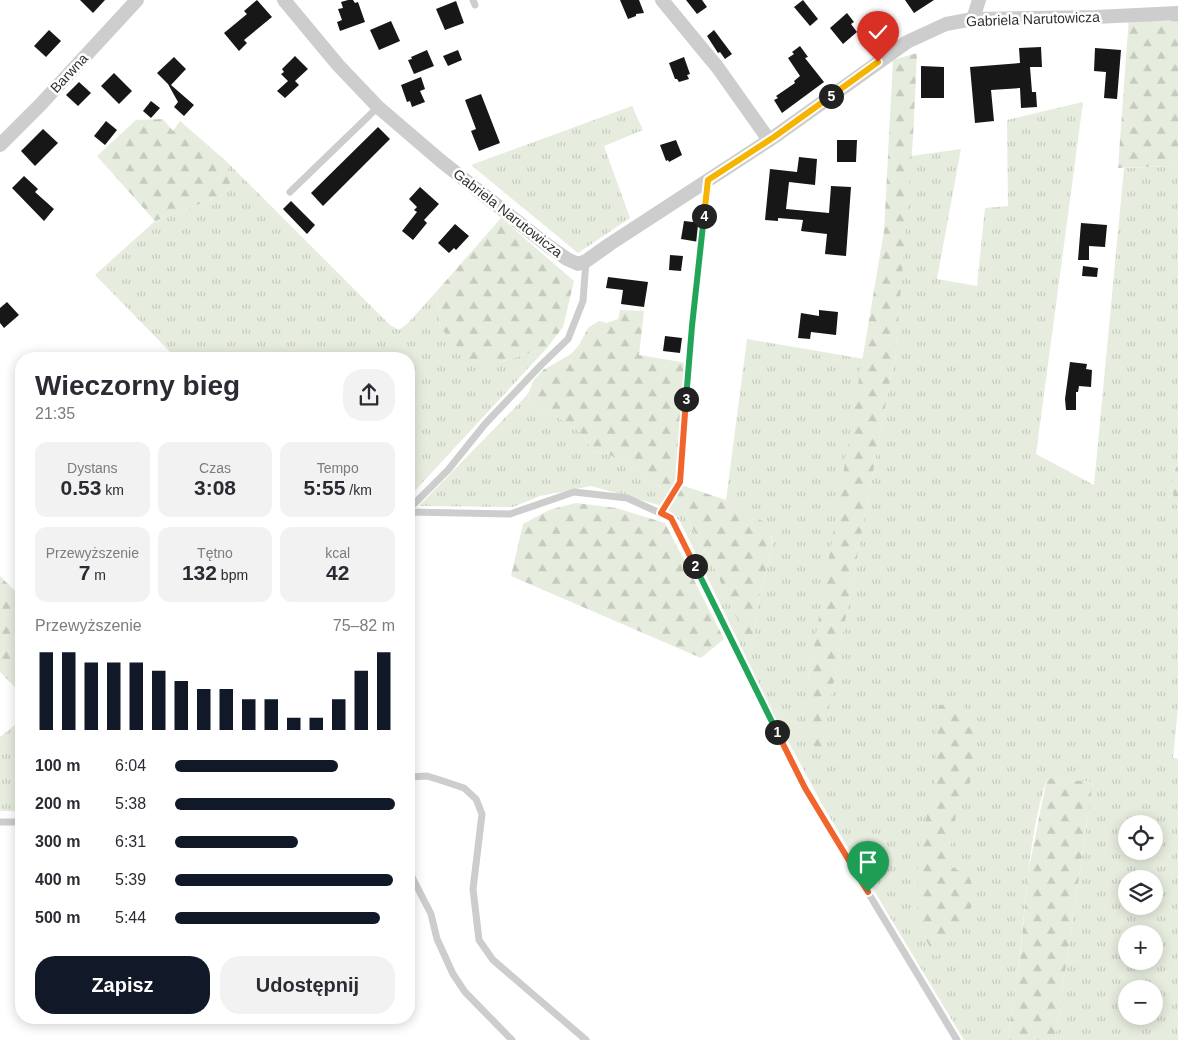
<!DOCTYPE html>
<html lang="pl">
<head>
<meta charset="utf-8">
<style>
	:root { --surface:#fff; --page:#f2f2f3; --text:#2b2b33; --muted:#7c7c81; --accent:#111827 }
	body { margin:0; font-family:Arial,sans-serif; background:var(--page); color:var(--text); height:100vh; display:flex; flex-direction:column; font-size:19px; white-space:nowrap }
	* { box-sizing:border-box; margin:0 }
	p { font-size:16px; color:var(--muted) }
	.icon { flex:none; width:28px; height:28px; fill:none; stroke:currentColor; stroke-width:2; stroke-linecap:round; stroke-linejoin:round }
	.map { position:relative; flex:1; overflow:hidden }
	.panel { position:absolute; left:15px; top:352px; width:400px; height:672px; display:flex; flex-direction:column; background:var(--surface); border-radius:20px; box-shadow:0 2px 12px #0003 }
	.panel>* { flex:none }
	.controls { position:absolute; left:1118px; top:815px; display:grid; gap:10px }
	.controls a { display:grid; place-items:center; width:45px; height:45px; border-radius:50%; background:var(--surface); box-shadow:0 2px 12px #0003; font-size:25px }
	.pin { position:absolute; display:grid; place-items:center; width:42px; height:42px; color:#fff; margin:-51px -21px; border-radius:50% 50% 50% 0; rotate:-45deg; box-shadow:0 0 5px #0007 }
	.pin .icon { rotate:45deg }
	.km { position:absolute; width:25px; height:25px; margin:-12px; border-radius:50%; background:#222; color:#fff; font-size:14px; line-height:25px; text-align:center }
	.round { display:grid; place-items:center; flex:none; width:52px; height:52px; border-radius:20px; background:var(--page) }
	.summary { display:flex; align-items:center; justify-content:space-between; height:85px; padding:0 20px }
	h1 { font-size:28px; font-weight:700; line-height:38px }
	.metrics { display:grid; grid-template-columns:repeat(3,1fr); gap:8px; height:85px; padding:5px 20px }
	.metrics div { display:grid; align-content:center; border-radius:12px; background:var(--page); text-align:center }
	.metrics b { font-size:21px; font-weight:700 }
	.metrics small { font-size:14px; font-weight:400 }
	.metrics p { font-size:14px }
	.chart { height:140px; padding:10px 20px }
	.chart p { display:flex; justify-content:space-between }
	.chart svg { width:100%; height:90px; margin-top:5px; stroke:var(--accent); stroke-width:6 }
	.cta { display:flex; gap:10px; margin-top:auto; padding:10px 20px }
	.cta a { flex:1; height:58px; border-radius:20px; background:var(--accent); color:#fff; font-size:20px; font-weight:700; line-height:58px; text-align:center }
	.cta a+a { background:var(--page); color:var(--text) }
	ul { padding:0 20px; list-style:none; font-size:16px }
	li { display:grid; grid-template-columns:80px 60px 1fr; align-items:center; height:38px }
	li i { height:12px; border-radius:6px; background:var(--accent) }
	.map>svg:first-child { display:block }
	.grass { fill:url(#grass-tufts); fill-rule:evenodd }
	.forest { fill:url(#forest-firs) }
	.building { fill:#171717 }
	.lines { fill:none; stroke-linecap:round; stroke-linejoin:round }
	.path { stroke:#cdcdcd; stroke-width:2.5; stroke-dasharray:2.5 2.5; stroke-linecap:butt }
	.lane { stroke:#cdcdcd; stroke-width:7 }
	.street { stroke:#cdcdcd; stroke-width:14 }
	.split-1-casing { stroke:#fff; stroke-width:10 }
	.split-2-casing { stroke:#fff; stroke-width:10 }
	.split-3-casing { stroke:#fff; stroke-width:10 }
	.split-4-casing { stroke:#fff; stroke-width:10 }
	.split-5-casing { stroke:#fff; stroke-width:10 }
	.split-6-casing { stroke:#fff; stroke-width:10 }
	.split-1 { stroke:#f0652b; stroke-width:6 }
	.split-2 { stroke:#22a559; stroke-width:6 }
	.split-3 { stroke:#f0652b; stroke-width:6 }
	.split-4 { stroke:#22a559; stroke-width:6 }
	.split-5 { stroke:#f5b400; stroke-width:6 }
	.split-6 { stroke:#f5b400; stroke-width:6 }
	.labels { text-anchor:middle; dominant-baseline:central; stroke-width:5; stroke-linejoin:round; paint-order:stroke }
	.street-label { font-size:14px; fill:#303030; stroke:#fff }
</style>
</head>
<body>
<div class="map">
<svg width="1178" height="1040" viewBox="0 0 1178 1040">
	<defs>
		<pattern id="grass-tufts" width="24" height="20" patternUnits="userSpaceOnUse" patternTransform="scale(1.25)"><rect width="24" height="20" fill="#e6ecde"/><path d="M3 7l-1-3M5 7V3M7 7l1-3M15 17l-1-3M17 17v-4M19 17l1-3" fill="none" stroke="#c6cbbf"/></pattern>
		<pattern id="forest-firs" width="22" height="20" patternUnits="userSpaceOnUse" patternTransform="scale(1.25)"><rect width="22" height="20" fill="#e6ecde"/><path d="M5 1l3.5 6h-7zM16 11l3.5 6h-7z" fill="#c6cbbf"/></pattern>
	</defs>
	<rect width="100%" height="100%" fill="#fff"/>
	<g class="grass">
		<path d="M1083 102 1036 454 1094 485 1124 168 1170 166 1178 156V463L1174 471 1178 509V708L1173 758 1178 759V1040H1055L1093 782 1047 778C1029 835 1026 897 1020 956 1017 984 1012 1012 1008 1040H964L823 806 774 715 680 521 659 505 591 486 540 496 513 507 419 506 528 394 530 404C545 411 574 423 584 437 587 441 589 447 592 451L609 454 619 461 630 464 677 500 713 565 752 651 760 592 773 545 772 536 753 517 726 500 747 339 864 359 808 682 820 755 896 349 911 156 961 149 937 279 977 286 985 208 1008 206 1007 120ZM1126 824H1154V851H1126ZM1126 879H1154V906H1126ZM1126 934H1154V961H1126ZM1126 989H1154V1016H1126Z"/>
		<polygon points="632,106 643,130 604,146 630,218 578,253 471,165"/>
		<polygon points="226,161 390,325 399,330 408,323 437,291 440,327 499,362 547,348 409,497 409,359 177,359 95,275 155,221 223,195 231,184"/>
		<polygon points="21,720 21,811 0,811 0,737"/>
	</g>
	<g class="forest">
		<polygon points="1178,13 1178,156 1170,166 1118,168 1129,16"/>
		<polygon points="917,53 913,138 896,349 820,756 808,735 808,682 884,231 893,60"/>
		<polygon points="163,119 173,131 180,121 226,161 231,184 223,195 155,221 97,156 136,120"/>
		<polygon points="501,218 574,281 563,327 547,348 499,362 468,359 440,327 437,291"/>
		<path d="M620 310 644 311 639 355 687 363 678 484 726 500 769 525 773 545 760 592 752 652 713 565 677 500 630 464 619 461 609 454 592 451C589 447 587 441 584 437 574 423 545 411 530 404L528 394 534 380 543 370 571 354 579 345 588 328 599 321 607 323 618 319Z"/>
		<path d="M1178 463V509C1171 494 1170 478 1178 463Z"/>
		<polygon points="576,503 616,508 665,523 724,639 701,658 511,576 523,524 549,510"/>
		<polygon points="0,576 21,597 21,693 0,672"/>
		<polygon points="962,703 974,734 974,766 964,799 956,814 948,865 969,876 976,897 968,914 943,942 936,957 917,925 917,896 918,855 936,775 936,733 939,705"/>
		<polygon points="1047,778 1093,782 1055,1040 1008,1040 1020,959 1028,873"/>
	</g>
	<g class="building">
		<polygon points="80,0 105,0 93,13"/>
		<polygon points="257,0 272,17 244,40 247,43 239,51 224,33 247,14 244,11"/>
		<polygon points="348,0 353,0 355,3 358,2 365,22 340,31 337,22 342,20 338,9 343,8 341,2"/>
		<polygon points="620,0 639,0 644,13 636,14 636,16 628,19"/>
		<polygon points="686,0 702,0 707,7 697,14"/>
		<polygon points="803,0 818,19 810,26 794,7"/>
		<polygon points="905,0 934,0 914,13"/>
		<polygon points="456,1 464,23 445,30 436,9"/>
		<polygon points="847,13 854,22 851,24 857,32 843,44 830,28"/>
		<polygon points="391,21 400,41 379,50 370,30"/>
		<polygon points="49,30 61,41 46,57 34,46"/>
		<polygon points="714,30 732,54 725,59 720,52 718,53 707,36"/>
		<polygon points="800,46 808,57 805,58 824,82 782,113 774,100 778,98 776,96 795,83 794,81 800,76 788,58 794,54 792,52"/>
		<polygon points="1041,47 1042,67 1030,67 1032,92 1036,92 1037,107 1021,108 1020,88 991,90 994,121 975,123 970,67 1020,63 1019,48"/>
		<polygon points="1095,48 1121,50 1117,99 1104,98 1106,72 1094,71"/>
		<polygon points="427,50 434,66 414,74 408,60 412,59 411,57"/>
		<polygon points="458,50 462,60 448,66 443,56"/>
		<polygon points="295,56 308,69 295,81 299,85 285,98 277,91 288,81 281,74 284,72 282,69"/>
		<polygon points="174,57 186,69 171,85 194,105 184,116 174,107 178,102 168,84 157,73"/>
		<polygon points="684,57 690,74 687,75 689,79 679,82 677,79 675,79 669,63"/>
		<polygon points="921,66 944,67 944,98 921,98"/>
		<polygon points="114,73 132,91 119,104 101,86"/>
		<polygon points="421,77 425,89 420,91 425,102 412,107 410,101 407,102 401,85"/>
		<polygon points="79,82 91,93 78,106 66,95"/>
		<polygon points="481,94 500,143 479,151 471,131 476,129 465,100"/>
		<polygon points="151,101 160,108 151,118 143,111"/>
		<polygon points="106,121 117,130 105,145 94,136"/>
		<polygon points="378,127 390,139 323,206 311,193"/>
		<polygon points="43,129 58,143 35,166 21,151"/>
		<polygon points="676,140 682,155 669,162 668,160 666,161 660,145"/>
		<polygon points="837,140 857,140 856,162 837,162"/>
		<polygon points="799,157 817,159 815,185 789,182 786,209 829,213 831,186 851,187 846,256 825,254 827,234 801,231 803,220 778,218 778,221 765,220 770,169 797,172"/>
		<polygon points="24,176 38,189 35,192 54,209 44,221 12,188"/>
		<polygon points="420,187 439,204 424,220 427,223 413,240 402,231 417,212 414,210 417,207 409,199"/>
		<polygon points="291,201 315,225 307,234 283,209"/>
		<polygon points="684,221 702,223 699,242 681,239"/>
		<polygon points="1081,223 1107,225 1105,247 1089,246 1089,260 1078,260"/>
		<polygon points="455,224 469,236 456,250 454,248 449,253 438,243"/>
		<polygon points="670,255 683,256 681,271 669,270"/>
		<polygon points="1083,266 1098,268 1097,277 1082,276"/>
		<polygon points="608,277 648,282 644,307 621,304 623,290 606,288"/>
		<polygon points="7,302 19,315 4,328 0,323 0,308"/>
		<polygon points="819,310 838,312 836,335 811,332 810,339 798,338 801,313 819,316"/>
		<polygon points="665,336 682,338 680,353 663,351"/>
		<polygon points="1070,362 1087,364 1086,369 1092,370 1091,387 1079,386 1078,392 1076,392 1076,410 1066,410 1065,399"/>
	</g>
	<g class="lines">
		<polyline class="path" points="665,506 680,482 692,326 706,197"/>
		<g class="lane">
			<polyline points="473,0 475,5"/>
			<polyline points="290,192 378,107"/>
			<polyline points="409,509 448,470 485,424 541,365 568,339 583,301 586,261"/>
			<polyline points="409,512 510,514 574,492 627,498 671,518 805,788 957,1040"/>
			<polyline points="409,777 427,776 443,781 464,788 476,799 482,814 473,889 479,940 493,960 586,1040"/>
			<polyline points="0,822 21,822"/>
			<polyline points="409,871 431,914 437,939 453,974 465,992 512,1040"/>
		</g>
		<g class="street">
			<polyline points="284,0 338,65 378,107 441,161 547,245 567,259 578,264 586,261 610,244 774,137 907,42 946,24 973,19 1095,17 1178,13"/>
			<polyline points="662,0 718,68 769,140"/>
			<polyline points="973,19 979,0"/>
			<polyline points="0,145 41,104 137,0"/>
		</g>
	</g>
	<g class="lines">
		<g class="split-1-casing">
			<polyline id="split-1" points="777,732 805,788 868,892"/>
		</g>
		<g class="split-2-casing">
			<polyline id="split-2" points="695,566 777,732"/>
		</g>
		<g class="split-3-casing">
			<polyline id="split-3" points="686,399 680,482 661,513 671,518 695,566"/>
		</g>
		<g class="split-4-casing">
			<polyline id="split-4" points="686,399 692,326 704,216"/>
		</g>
		<g class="split-5-casing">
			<polyline id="split-5" points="704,216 708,180 774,137 831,96"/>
		</g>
		<g class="split-6-casing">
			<polyline id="split-6" points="831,96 878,62"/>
		</g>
		<use href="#split-1" class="split-1"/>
		<use href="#split-2" class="split-2"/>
		<use href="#split-3" class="split-3"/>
		<use href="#split-4" class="split-4"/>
		<use href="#split-5" class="split-5"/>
		<use href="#split-6" class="split-6"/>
	</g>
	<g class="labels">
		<g class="street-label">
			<text transform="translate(1033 19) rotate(-2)">Gabriela Narutowicza</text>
			<text transform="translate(69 73) rotate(-47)">Barwna</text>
			<text transform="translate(508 213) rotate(38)">Gabriela Narutowicza</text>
		</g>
	</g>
</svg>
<div class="controls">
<a><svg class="icon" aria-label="locate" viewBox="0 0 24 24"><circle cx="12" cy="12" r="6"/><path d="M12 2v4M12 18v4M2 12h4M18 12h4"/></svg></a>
<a><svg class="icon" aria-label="layers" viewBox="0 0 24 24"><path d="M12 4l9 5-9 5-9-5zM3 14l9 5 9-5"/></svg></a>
<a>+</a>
<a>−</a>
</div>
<div class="pin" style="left:868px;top:892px;background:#1e9e55"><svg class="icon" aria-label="arrive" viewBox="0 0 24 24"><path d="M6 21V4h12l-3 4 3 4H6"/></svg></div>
<div class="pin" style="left:878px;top:62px;background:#d93025"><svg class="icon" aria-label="check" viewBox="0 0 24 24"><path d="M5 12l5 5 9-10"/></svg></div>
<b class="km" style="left:777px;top:732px">1</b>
<b class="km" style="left:695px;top:566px">2</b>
<b class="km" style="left:686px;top:399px">3</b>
<b class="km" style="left:704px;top:216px">4</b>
<b class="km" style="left:831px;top:96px">5</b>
<section class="panel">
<div class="summary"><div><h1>Wieczorny bieg</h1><p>21:35</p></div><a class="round"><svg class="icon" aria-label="share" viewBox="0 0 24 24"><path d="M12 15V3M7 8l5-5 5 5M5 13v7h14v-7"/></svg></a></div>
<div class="metrics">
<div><p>Dystans</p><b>0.53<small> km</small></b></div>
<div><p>Czas</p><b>3:08</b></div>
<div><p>Tempo</p><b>5:55<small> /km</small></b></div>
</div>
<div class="metrics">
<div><p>Przewyższenie</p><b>7<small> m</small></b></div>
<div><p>Tętno</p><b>132<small> bpm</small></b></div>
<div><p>kcal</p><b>42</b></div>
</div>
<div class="chart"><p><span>Przewyższenie</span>75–82 m</p>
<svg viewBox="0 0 160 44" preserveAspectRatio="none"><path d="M5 44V6M15 44V6M25 44V11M35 44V11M45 44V11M55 44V15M65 44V20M75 44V24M85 44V24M95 44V29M105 44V29M115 44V38M125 44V38M135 44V29M145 44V15M155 44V6"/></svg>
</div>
<ul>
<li><b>100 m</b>6:04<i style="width:74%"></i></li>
<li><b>200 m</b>5:38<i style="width:100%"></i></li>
<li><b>300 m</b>6:31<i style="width:56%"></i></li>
<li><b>400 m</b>5:39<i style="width:99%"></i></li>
<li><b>500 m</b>5:44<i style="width:93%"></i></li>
</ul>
<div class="cta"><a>Zapisz</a><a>Udostępnij</a></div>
</section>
</div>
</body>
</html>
